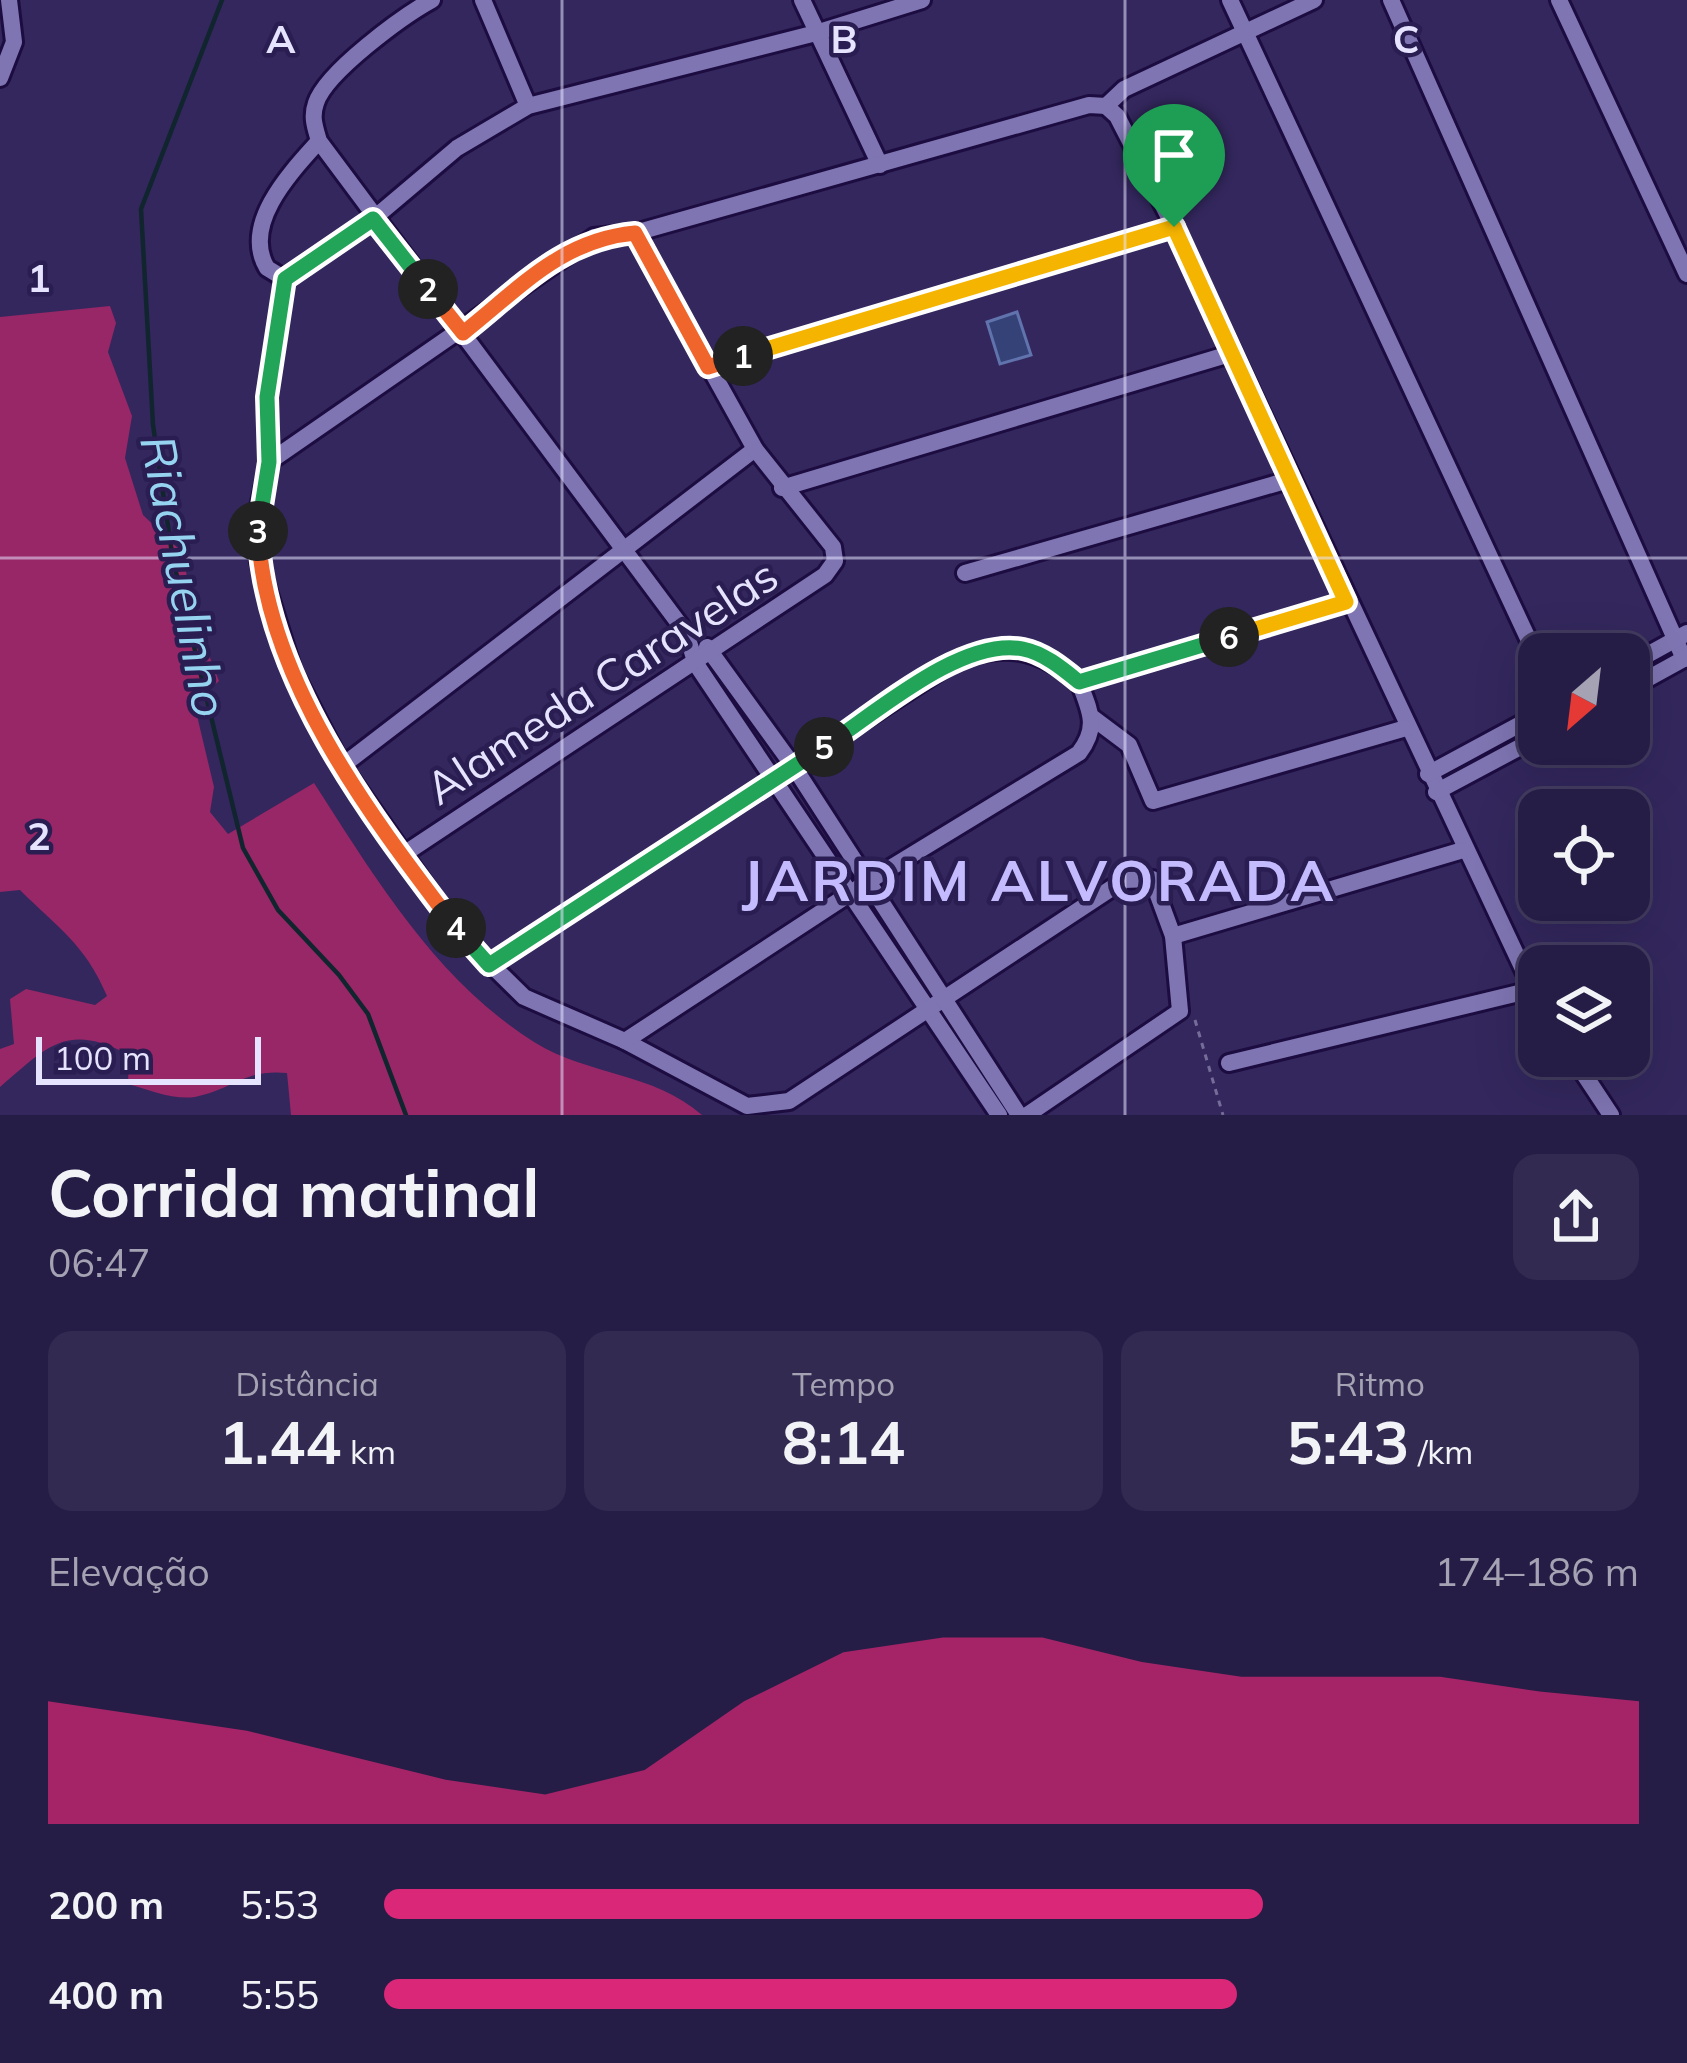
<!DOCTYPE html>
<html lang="pt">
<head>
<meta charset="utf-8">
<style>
	:root { --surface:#261d46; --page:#322a51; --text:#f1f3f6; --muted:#a4a2b3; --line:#423b5f; --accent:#db2777 }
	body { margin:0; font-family:Mulish,sans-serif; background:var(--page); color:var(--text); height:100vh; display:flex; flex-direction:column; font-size:45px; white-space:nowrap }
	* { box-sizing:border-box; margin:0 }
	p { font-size:39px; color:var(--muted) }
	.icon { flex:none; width:66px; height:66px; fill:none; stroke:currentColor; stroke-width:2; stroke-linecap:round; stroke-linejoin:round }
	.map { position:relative; height:1115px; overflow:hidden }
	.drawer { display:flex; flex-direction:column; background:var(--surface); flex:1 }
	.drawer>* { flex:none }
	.needle { width:78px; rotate:208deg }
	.controls { position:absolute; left:1518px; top:633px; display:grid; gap:24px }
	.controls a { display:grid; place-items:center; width:132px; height:132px; border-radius:24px; background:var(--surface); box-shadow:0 12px 48px #0002,0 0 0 3px var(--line); font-size:60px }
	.scale { position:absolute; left:36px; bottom:30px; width:225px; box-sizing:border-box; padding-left:12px; border:6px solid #e5e3fe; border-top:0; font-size:33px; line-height:42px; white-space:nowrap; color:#e5e3fe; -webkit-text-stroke:9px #291d51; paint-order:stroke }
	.pin { position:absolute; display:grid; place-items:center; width:102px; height:102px; color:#fff; margin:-123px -51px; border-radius:50% 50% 50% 0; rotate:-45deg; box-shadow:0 0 12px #0007 }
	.pin .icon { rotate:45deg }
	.km { position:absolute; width:60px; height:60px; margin:-30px; border-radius:50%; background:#222; color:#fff; font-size:33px; line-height:60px; text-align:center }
	.round { display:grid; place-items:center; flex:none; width:126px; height:126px; border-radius:24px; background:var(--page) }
	.head { display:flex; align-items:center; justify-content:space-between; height:204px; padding:0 48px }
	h1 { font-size:66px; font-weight:700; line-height:90px }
	.figures { display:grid; grid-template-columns:repeat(3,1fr); gap:18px; height:204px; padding:12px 48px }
	.figures div { display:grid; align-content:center; border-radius:24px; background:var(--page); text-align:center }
	.figures b { font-size:60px; font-weight:700 }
	.figures small { font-size:33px; font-weight:400 }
	.figures p { font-size:33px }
	.chart { height:336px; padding:24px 48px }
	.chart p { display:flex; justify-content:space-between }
	.chart svg { width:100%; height:216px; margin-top:12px; fill:var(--accent); opacity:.7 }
	ul { padding:0 48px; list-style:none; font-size:39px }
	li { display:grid; grid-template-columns:192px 144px 1fr; align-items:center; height:90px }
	li i { height:30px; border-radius:15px; background:var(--accent) }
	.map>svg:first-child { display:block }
	.forest { fill:#972766 }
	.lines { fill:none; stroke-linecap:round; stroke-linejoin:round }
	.stream { stroke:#11252f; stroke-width:4.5 }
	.building { fill:#344278; stroke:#6173ac; stroke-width:3 }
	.street-casing { stroke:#1c0c40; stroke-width:22 }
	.path { stroke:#756c98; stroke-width:3; stroke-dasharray:6 6; stroke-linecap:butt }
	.street { stroke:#7e75b2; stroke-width:16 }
	.split-1-casing { stroke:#fff; stroke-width:24 }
	.split-2-casing { stroke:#fff; stroke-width:24 }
	.split-3-casing { stroke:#fff; stroke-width:24 }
	.split-4-casing { stroke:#fff; stroke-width:24 }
	.split-5-casing { stroke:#fff; stroke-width:24 }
	.split-6-casing { stroke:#fff; stroke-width:24 }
	.split-7-casing { stroke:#fff; stroke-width:24 }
	.split-1 { stroke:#f5b400; stroke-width:15 }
	.split-2 { stroke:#f0652b; stroke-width:15 }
	.split-3 { stroke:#22a559; stroke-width:15 }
	.split-4 { stroke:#f0652b; stroke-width:15 }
	.split-5 { stroke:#22a559; stroke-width:15 }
	.split-6 { stroke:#22a559; stroke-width:15 }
	.split-7 { stroke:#f5b400; stroke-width:15 }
	.grid { fill:none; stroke:#e5e3fe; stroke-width:3; stroke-opacity:0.55 }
	.labels { text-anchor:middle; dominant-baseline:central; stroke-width:9; stroke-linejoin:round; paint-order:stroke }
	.street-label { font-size:45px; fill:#e5e3fe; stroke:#291d51 }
	.water-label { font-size:48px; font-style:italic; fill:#95d3f1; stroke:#291d51 }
	.district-label { font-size:57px; font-weight:bold; letter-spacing:3px; fill:#c3bbfd; stroke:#291d51 }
	.grid-label { font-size:39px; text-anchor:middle; font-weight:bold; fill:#e5e3fe; stroke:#291d51; stroke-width:9; stroke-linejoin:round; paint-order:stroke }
</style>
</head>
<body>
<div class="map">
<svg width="1687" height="1115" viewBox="0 0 1687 1115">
	<rect width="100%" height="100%" fill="#33275d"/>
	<path class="forest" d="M110 306 116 323 108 352 132 416 125 458 143 515 183 553 193 614 219 681 194 703 214 787 210 812 228 834 314 783C376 879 436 980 534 1042 589 1076 653 1072 702 1115H291L287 1073C244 1069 234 1089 195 1097 173 1100 149 1090 128 1084L129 1055C66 1021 46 1048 0 1087V1049L14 1044 10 999 26 989 95 1005 107 996C85 944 58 928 20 890L0 892V317Z"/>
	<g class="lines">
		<polyline class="stream" points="222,0 141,209 153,425 173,560 243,848 278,910 339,975 368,1014 406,1115"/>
	</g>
	<polygon class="building" points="1017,312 1031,355 1000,364 987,322"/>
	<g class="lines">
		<g class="street-casing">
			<g id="street">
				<path d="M432 0C403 16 326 72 316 103 311 117 315 127 319 141L686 633 696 664 999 1115"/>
				<polyline points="483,0 528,106"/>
				<polyline points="802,0 880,165"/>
				<polyline points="1230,0 1539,662"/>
				<polyline points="1391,0 1684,659"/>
				<polyline points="1559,0 1687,274"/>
				<polyline points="0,78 14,42 9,0"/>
				<polyline points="1106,106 1117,116 1174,227 1539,1003"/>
				<polyline points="1106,106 1124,89 1314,0"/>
				<polyline points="285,279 267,397 269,462 257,516 259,562 293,671 342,766 459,933 524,997 625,1041 747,1106 789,1101 1124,880 1152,879 1173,936 1180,1011 1027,1115"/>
				<polyline points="285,279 373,219 457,148 528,106 816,33 922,0"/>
				<path d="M285 279 267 268C241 224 291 172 319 141"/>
				<polyline points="708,367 1174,227"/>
				<polyline points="269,462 594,237 635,233 1089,105 1106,106"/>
				<polyline points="782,488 1233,353"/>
				<polyline points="965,573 1292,479"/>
				<polyline points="707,647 794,767 1019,1115"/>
				<polyline points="1629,665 1687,633"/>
				<polyline points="1079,682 1346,601"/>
				<polyline points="1629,689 1687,657"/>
				<polyline points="1093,718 1129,745 1153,801 1406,728"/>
				<polyline points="342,766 755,449"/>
				<polyline points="1428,774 1539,714"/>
				<polyline points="1436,792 1539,737"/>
				<polyline points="401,856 825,575 835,561 833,547 755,449 635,233"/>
				<polyline points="1173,936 1463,850"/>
				<path d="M489 965 955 661C1005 642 1038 649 1079 682"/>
				<path d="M625 1041 869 881 1079 753C1099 727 1090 711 1079 682"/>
				<polyline points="1572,1056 1611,1115"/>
				<polyline points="1229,1063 1531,990"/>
			</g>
		</g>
		<polyline class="path" points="1195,1020 1223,1115"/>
		<use href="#street" class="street"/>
	</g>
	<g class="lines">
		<g class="split-1-casing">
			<polyline id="split-1" points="743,356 1174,227"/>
		</g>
		<g class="split-2-casing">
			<path id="split-2" d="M428 289 463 333C520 288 561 240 635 233L708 367 743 356"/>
		</g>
		<g class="split-3-casing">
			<polyline id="split-3" points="258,531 269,462 267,397 285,279 373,219 428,289"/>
		</g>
		<g class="split-4-casing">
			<path id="split-4" d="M258 531C265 679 370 815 456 928"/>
		</g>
		<g class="split-5-casing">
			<polyline id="split-5" points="456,928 489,965 824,747"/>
		</g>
		<g class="split-6-casing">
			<path id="split-6" d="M824 747C875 714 961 637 1023 649 1044 653 1063 669 1079 682L1229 637"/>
		</g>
		<g class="split-7-casing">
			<polyline id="split-7" points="1174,227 1346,602 1229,637"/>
		</g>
		<use href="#split-1" class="split-1"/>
		<use href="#split-2" class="split-2"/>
		<use href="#split-3" class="split-3"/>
		<use href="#split-4" class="split-4"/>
		<use href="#split-5" class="split-5"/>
		<use href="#split-6" class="split-6"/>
		<use href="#split-7" class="split-7"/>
	</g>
	<path class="grid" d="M562 0V1115M1125 0V1115M0 558H1687"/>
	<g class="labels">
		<g class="street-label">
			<text transform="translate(601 681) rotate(-33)">Alameda Caravelas</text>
		</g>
		<g class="water-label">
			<text transform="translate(185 576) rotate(79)">Riachuelinho</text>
		</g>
		<g class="district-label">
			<text x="1039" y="879">JARDIM ALVORADA</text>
		</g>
	</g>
	<g class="grid-label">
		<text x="281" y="53">A</text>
		<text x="844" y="53">B</text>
		<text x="1406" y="53">C</text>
		<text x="39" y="292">1</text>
		<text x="39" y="850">2</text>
	</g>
</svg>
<div class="controls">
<a><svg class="needle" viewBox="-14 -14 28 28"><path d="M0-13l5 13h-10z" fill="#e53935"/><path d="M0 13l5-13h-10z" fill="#a4a2b3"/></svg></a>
<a><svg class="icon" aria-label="locate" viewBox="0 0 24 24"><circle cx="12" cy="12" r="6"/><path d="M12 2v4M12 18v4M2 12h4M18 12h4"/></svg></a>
<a><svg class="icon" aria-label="layers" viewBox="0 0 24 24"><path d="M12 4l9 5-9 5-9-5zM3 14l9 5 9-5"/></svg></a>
</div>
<div class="scale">100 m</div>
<div class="pin" style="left:1174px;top:227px;background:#1e9e55"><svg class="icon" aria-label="arrive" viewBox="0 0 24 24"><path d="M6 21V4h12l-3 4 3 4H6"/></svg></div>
<b class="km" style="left:743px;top:356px">1</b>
<b class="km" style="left:428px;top:289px">2</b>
<b class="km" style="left:258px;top:531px">3</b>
<b class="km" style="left:456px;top:928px">4</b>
<b class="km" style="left:824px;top:747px">5</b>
<b class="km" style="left:1229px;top:637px">6</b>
</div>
<section class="drawer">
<div class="head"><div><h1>Corrida matinal</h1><p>06:47</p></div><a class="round"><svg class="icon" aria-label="share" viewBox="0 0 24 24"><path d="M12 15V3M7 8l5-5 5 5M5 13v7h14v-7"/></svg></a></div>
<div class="figures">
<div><p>Distância</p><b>1.44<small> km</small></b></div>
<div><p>Tempo</p><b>8:14</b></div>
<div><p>Ritmo</p><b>5:43<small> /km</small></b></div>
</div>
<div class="chart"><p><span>Elevação</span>174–186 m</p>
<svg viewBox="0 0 160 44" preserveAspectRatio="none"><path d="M0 44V19L10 22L20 25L30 30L40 35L50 38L60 33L70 19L80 9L90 6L100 6L110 11L120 14L130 14L140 14L150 17L160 19V44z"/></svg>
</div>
<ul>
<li><b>200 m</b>5:53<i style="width:70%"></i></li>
<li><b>400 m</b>5:55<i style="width:68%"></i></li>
</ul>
</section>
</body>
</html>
